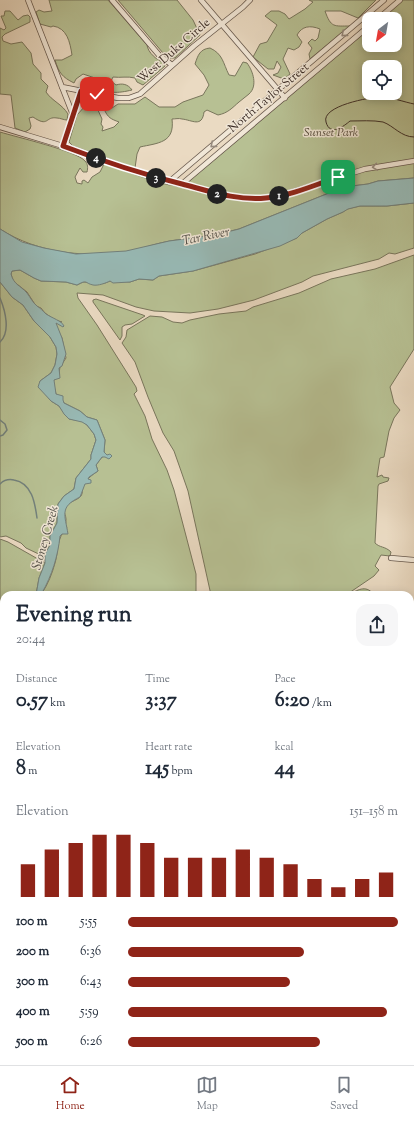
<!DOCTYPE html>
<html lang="en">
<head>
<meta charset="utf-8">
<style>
	:root { --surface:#fff; --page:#f6f6f7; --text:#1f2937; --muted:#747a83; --line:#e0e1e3; --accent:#8f2418 }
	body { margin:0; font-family:"Sorts Mill Goudy",serif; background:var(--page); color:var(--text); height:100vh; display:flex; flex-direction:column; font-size:15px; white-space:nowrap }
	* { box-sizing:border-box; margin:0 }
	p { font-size:13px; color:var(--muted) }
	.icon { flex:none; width:22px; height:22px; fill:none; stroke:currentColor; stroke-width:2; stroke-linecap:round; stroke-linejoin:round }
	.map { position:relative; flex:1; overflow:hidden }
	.panel { position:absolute; left:0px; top:591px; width:414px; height:474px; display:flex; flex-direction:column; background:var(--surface); border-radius:12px 12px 0 0; box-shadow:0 2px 10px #0003 }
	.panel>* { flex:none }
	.needle { width:26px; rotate:211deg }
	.fabs { position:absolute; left:362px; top:12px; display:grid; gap:8px }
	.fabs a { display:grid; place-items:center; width:40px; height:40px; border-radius:8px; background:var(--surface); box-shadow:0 2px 10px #0003; font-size:20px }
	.pin { position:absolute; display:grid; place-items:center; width:34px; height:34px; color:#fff; margin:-17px; border-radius:8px; box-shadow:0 2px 6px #0006 }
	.km { position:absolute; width:20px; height:20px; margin:-10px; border-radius:50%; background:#222; color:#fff; font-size:11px; line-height:20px; text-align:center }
	.round { display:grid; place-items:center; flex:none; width:42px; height:42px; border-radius:12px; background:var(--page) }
	.overview { display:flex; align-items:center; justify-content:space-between; height:68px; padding:0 16px }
	h1 { font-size:22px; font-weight:700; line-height:30px }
	.metrics { display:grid; grid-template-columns:repeat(3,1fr); gap:6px; height:68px; padding:4px 16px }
	.metrics div { display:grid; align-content:center }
	.metrics b { font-size:20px; font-weight:700 }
	.metrics small { font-size:11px; font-weight:400 }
	.metrics p { font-size:11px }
	.chart { height:112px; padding:8px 16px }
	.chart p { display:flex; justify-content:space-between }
	.chart svg { width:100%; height:72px; margin-top:4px; stroke:var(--accent); stroke-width:6 }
	ul { padding:0 16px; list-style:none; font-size:13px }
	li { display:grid; grid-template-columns:64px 48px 1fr; align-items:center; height:30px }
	li i { height:10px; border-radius:5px; background:var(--accent) }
	.menu { display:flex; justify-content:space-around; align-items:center; height:56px; border-top:1px solid var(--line); background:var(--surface); font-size:11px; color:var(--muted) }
	.menu a { display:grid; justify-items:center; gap:2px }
	.menu .active { color:var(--accent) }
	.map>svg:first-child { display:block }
	.green { fill:#b7c093; stroke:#79765c; fill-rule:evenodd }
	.water { fill:#98bab6; stroke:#73817c }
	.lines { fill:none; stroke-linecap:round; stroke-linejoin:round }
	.stream { stroke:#73817c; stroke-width:1.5 }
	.minor-casing { stroke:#67584c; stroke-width:6 }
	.highway-casing { stroke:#3b2c25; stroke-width:8 }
	.minor { stroke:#f1e7d7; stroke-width:4.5 }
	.highway { stroke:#e5bd81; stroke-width:7 }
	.tram { stroke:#3b2c25; stroke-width:1 }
	.oneway { stroke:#968a7e }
	.route-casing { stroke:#fff; stroke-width:8 }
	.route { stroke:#8f2418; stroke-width:5 }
	.labels { text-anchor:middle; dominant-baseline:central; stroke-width:3; stroke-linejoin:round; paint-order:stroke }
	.street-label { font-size:12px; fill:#3b2c25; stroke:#f1e7d7 }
	.park-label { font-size:12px; font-style:italic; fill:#544a3b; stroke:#f1e7d7 }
	.water-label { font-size:13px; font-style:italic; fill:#525049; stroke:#f1e7d7 }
</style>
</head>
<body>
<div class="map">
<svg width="414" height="1065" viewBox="0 0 414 1065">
	<rect width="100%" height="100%" fill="#eadac2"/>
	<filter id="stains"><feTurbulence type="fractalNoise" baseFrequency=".005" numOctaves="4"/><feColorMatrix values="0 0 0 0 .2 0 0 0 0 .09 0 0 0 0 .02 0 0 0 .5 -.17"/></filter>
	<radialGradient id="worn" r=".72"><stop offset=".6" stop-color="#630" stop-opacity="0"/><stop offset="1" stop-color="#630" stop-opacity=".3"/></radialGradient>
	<g class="green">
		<path d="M49 0H108L147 45C148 53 157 60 164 63L165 66 143 85 137 82 135 78C127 76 121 78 113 77L111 81 116 85C122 83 128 84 132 90 119 93 105 95 96 84L98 79 83 74 76 79 74 83C62 77 59 73 55 60H62L72 55C70 42 67 28 53 26L51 27 40 24 36 12 39 10 44 12 52 11Z"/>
		<polygon points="118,0 177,0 193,20 200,35 175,58 170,58 163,53"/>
		<path d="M309 0H376L358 18 341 11H325C331 28 334 26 350 26L310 59 309 54 312 48 308 43 312 39 315 41 318 38 320 29C310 25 302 26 297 35L302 42 299 47 294 50 288 48 283 59 290 74 284 79 273 75 278 73 281 67 277 61 274 69H268L253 57 260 44 267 42 277 25 265 16 271 11H279L285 14 289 19 305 9 313 2Z"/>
		<path d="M403 0H414V178L378 181 368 184 344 187 239 229C226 232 214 236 200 238 190 239 180 239 170 241 158 243 147 247 135 250 91 259 38 254 0 229V132C16 137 77 151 85 161 88 164 88 168 87 172H83L80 168 75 177 77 183 82 184V181L84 180 88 183 92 177 100 172 104 164 160 183 182 187 369 29V45H395V19H381ZM369 67H395V93H369Z"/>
		<path d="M5 11H10L18 20 23 16 28 15 30 17V22L5 34 2 37 3 41 11 44 22 42 31 53 33 64 41 73V79L48 86 46 92C52 101 62 104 68 114L67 120C64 120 60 118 57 118 45 116 49 128 33 117L29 118 31 126 30 129 25 132 15 128 11 95 0 94V28L4 30 6 28 1 16H4Z"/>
		<path d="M210 48C223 54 223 63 229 75L235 76 243 62 247 63C253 71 258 86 249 94 246 97 242 99 239 102 232 108 228 113 218 115L207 110 204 112C202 128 192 120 182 119 179 118 175 119 172 119 175 143 158 143 140 147L137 154 135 168 73 146 69 142 77 115 85 106 97 108 102 119 101 124 103 127 102 131 114 127 119 122C111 119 108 118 104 109L106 106 112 108 118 104H135L145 97 159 107H175L183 102 203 95 209 85 204 75 195 64C198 55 200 49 210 48Z"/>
		<path d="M414 203V248L395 254 389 253 379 259 313 276 302 282 254 300 218 309 190 313 154 311 136 307 103 295 77 293 78 298 97 325 136 387 137 391 134 394 145 416 152 439 167 470 174 490 196 574V595H43L42 593C48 584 52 574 55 563 59 550 56 538 67 528 65 525 66 524 66 519 66 516 64 513 64 510 66 502 77 501 81 496 83 493 82 490 83 487 85 480 92 475 98 471L96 465 102 457 107 455 104 452 105 440 97 420 87 417 80 411 64 403 56 394 53 382 54 380 59 373 60 367 66 358 62 338 56 327V323L62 322 55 320 45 313 41 308 36 306 27 292 13 281 11 274 12 271 20 270 34 278 41 281 66 282 77 285 83 282 105 283 110 281 130 282 139 279 153 280 159 276 193 271 255 254 297 238 302 233 327 219 343 212 347 209 360 206H387Z"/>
		<path d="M414 255V349L390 387 394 403 400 410 394 418 389 431 384 457 380 458 377 477 382 475 383 477 389 478 388 481 379 484 378 486 375 543C380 548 385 546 391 552L390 556 381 555 375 566 379 570 374 576 349 593 350 594C359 589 367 585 374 595H211L188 491 180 468 174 451 163 433 148 397 135 362 122 343 126 337 127 330 150 316 162 317 173 322 182 323 190 320 219 314 246 311 253 307 299 293 331 279 375 269Z"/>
		<polygon points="0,282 12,297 23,305 34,321 50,337 56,347 57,354 55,365 51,373 40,381 46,394 51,401 59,406 69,419 82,421 87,425 94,434 96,440 91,455 91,459 76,478 74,489 64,496 58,504 57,523 50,536 50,545 45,554 45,557 26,548 21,543 6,536 0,537"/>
		<polygon points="96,299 143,315 145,316 132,324 125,325 122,327 122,336 120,340 93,302 93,300"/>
		<polygon points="0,539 8,542 45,563 39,578 36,595 4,595 4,814 0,813"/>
		<polygon points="0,817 4,819 4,901 0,897"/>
		<polygon points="0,939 4,945 4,1024 0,1025"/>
		<polygon points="410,985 414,999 414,1065 290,1065 292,1061 410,1061"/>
		<polygon points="6,1061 70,1061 72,1065 13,1065"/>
	</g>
	<g class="water">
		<path d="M414 178V203L387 206H360L348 209 343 212 327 219 302 233 297 238 280 246 193 271 159 276 153 280 139 279 130 282 113 283 110 281C106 283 98 286 93 285 84 283 88 279 77 285L66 282 41 281 34 278 20 270 12 271 11 274C14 285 20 285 27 293 30 297 33 303 37 306 40 308 43 311 46 314 52 318 62 321 64 326L63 327 56 323 62 338 66 354 62 366 59 368 60 378 54 380 56 394 63 396V400L64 403 80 411 87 417 97 420 105 440 104 452 107 455 110 454 112 456 109 459 105 457H102L96 465 98 471 89 477 88 479 91 480V483L85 484 80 497C59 507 65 515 68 534H62L60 536C58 556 52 575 42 593L43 595H36L39 578 45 563V554L50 545V536L57 523 58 504 64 496 74 489 76 478 91 459V455L96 440 94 434 87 425 82 422 69 419 64 414 59 406 51 401 38 387 40 381 51 373 55 365 57 354 56 347 50 337 34 321 23 305 12 297 0 282V229L22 242 44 248 76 254 126 251 169 241 215 235 239 229 344 187 368 184 378 181Z"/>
		<polygon points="410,939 414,947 414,999 410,985"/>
		<polygon points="226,1061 272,1061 270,1065 217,1065"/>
	</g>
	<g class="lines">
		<g class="stream">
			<path d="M0 298C5 310 11 332 0 342"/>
			<polyline points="0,420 5,424 7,430 3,435 0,436"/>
			<path d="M0 484C4 480 9 479 14 480 32 483 35 503 37 518"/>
		</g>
		<g class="minor-casing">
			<g id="minor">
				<polyline points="28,0 62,87 118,98 129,98 140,94 194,46 243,7 250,0"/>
				<polyline points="112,0 159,55 172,65"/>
				<polyline points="201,0 285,98"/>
				<polyline points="378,19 400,0"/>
				<polyline points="62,87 73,115"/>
				<polyline points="0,127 63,146 101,160 164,180 223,195 244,198 266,198 282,195 365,169 414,161"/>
				<polyline points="63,146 81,91"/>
				<polyline points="169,182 384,0"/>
				<polyline points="182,184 369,26"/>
				<polyline points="391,558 414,560"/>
			</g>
		</g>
		<g class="highway-casing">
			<g id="highway">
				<polyline points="410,707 414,704"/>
				<polyline points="410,721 414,719"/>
				<polyline points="0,815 4,817"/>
				<polyline points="0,904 4,910"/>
				<polyline points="0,930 4,936"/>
				<polyline points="0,1031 4,1030"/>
				<polyline points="0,1061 7,1065"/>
				<polyline points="75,1061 77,1065"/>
				<polyline points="91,1061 93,1065"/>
				<polyline points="116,1061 117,1065"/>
			</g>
		</g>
		<use href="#minor" class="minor"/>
		<use href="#highway" class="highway"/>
		<path class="tram" d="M414 104C404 102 391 97 381 97 370 97 321 106 326 122 330 137 344 126 350 121 360 121 373 120 383 122 394 126 401 137 414 137"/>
	</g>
	<defs><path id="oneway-chevron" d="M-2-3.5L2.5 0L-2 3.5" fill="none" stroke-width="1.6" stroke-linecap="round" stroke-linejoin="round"/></defs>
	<g class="oneway">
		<use href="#oneway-chevron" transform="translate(344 34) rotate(140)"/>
		<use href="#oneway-chevron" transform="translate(213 145) rotate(140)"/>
		<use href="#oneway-chevron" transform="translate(375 167) rotate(171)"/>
	</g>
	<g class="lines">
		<g class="route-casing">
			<path id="route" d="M97 94 81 91 63 146C102 161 142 174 182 184 209 191 237 201 266 198 290 196 315 185 338 177"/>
		</g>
		<use href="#route" class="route"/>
	</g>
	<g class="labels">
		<g class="street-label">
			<text transform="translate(174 51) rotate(-41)">West Duke Circle</text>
			<text transform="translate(269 98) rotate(-40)">North Taylor Street</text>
		</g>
		<g class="park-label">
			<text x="331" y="133">Sunset Park</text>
		</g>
		<g class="water-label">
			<text transform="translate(206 237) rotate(-12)">Tar River</text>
			<text transform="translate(46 538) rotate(-74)">Stoney Creek</text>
		</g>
	</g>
	<rect width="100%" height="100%" filter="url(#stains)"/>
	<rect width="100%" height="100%" fill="url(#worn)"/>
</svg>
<div class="fabs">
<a><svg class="needle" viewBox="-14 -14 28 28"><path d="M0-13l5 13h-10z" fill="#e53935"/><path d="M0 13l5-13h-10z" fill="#747a83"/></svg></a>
<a><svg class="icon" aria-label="locate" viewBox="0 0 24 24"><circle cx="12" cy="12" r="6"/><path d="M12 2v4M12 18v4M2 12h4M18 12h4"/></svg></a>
</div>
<div class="pin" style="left:338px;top:177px;background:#1e9e55"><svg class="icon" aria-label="arrive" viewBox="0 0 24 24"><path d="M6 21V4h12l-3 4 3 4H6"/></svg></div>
<div class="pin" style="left:97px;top:94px;background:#d93025"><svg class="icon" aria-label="check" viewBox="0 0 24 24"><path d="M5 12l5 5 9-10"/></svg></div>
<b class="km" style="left:279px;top:196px">1</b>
<b class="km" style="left:217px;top:194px">2</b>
<b class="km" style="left:156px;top:178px">3</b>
<b class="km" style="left:96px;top:158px">4</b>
<section class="panel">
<div class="overview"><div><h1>Evening run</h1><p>20:44</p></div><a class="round"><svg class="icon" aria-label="share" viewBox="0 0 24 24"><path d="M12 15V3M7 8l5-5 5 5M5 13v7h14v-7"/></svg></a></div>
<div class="metrics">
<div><p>Distance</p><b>0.57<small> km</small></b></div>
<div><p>Time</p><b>3:37</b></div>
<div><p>Pace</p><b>6:20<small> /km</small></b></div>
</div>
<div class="metrics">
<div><p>Elevation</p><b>8<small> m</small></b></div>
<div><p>Heart rate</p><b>145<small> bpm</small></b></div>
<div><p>kcal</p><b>44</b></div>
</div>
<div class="chart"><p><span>Elevation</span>151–158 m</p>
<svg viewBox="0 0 160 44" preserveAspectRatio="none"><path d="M5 44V24M15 44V15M25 44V11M35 44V6M45 44V6M55 44V11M65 44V20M75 44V20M85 44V20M95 44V15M105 44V20M115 44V24M125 44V33M135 44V38M145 44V33M155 44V29"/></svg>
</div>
<ul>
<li><b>100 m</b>5:55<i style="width:100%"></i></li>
<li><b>200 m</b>6:36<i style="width:65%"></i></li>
<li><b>300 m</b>6:43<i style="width:60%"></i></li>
<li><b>400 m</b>5:59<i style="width:96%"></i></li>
<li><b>500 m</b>6:26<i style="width:71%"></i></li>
</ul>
</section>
</div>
<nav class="menu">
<a class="active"><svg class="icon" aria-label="home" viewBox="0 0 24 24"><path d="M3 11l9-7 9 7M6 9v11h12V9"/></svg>Home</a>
<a><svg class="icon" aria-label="map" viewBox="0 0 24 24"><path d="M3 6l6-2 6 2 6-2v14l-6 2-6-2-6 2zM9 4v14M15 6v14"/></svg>Map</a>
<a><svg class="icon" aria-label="saved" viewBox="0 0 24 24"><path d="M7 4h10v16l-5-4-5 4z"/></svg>Saved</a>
</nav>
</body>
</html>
